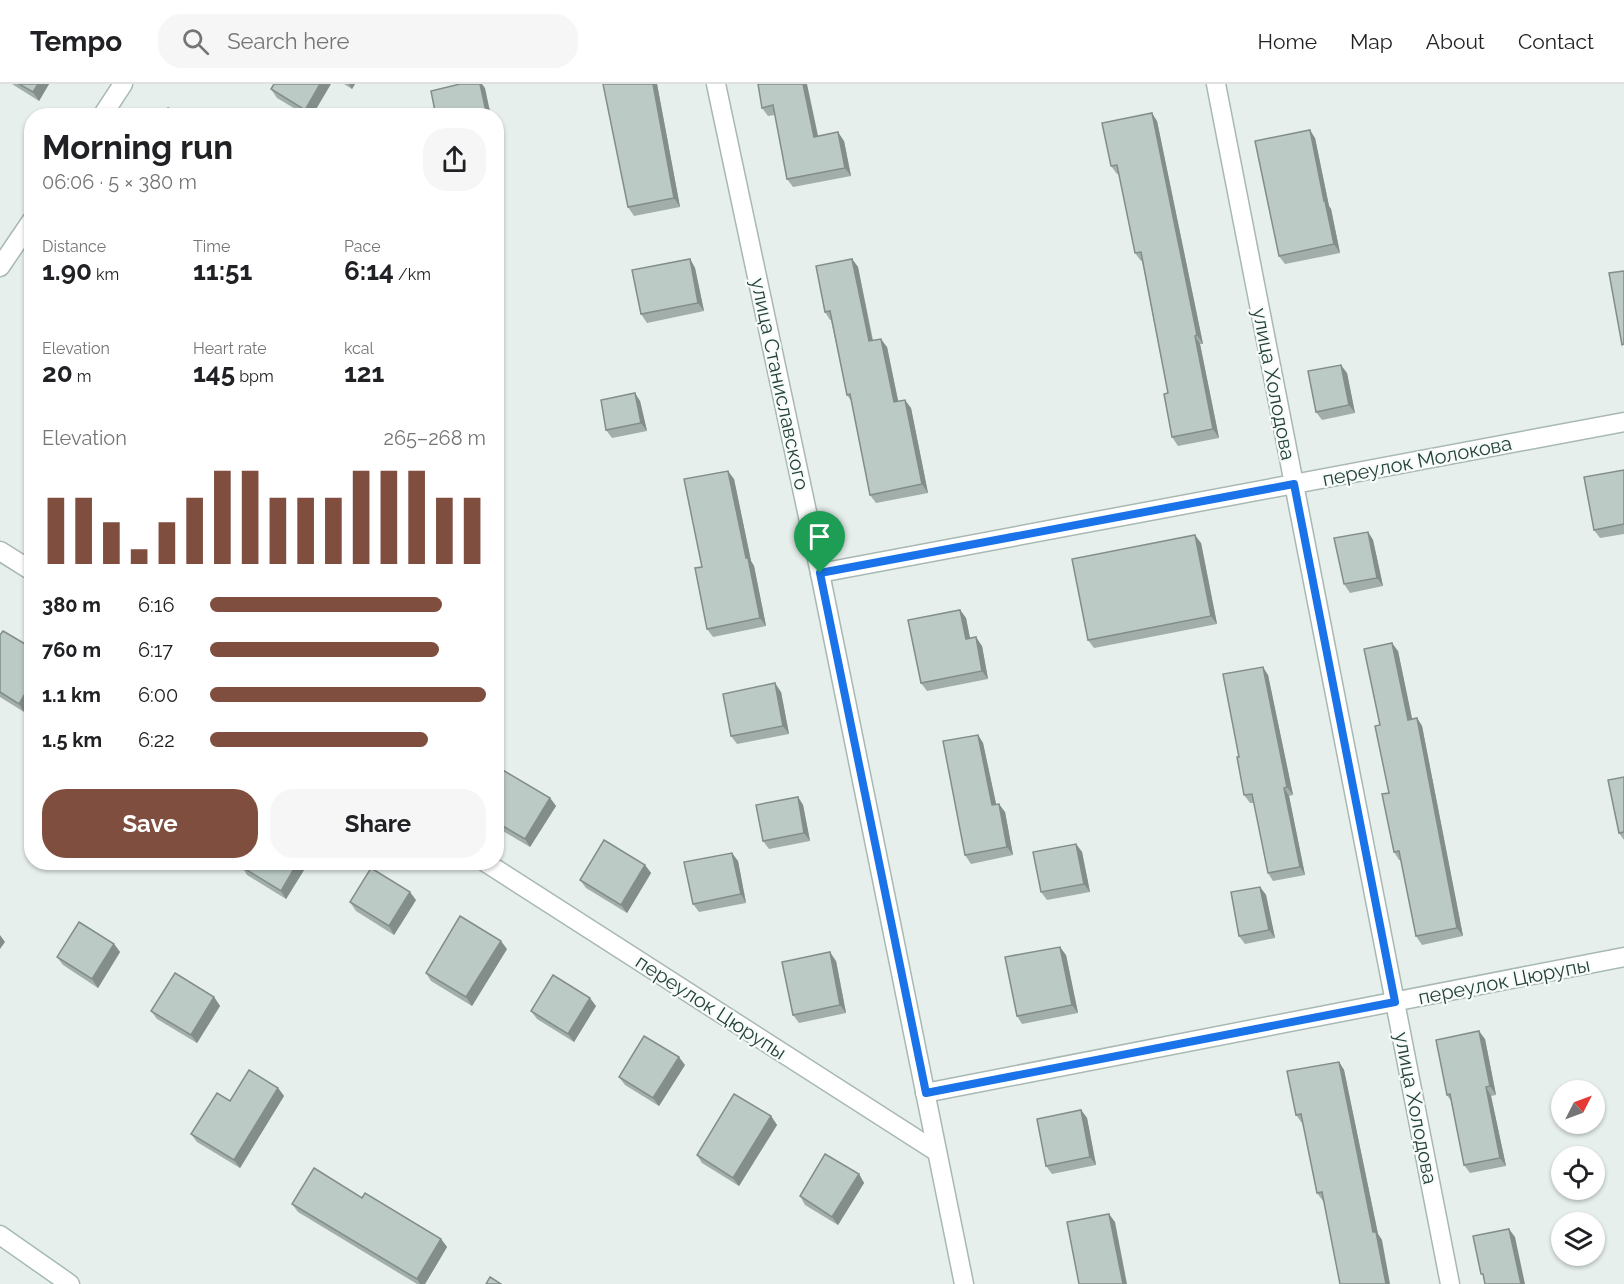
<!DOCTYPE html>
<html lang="en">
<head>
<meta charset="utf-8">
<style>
	:root { --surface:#fff; --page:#f6f6f6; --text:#202124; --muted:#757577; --line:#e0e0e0; --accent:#7f4e3f }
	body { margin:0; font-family:Raleway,sans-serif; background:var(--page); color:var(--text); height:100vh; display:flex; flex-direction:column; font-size:22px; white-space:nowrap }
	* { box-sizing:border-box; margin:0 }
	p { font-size:20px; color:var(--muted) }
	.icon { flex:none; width:33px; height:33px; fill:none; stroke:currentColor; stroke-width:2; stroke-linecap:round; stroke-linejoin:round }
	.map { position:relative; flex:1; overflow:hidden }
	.sheet { position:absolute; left:24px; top:24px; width:480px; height:762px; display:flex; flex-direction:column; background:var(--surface); border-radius:24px; box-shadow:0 2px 4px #0004 }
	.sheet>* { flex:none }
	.needle { width:39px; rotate:48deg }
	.fabs { position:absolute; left:1551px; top:996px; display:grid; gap:12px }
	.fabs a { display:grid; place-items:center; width:54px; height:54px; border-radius:50%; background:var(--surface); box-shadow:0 2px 4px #0004; font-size:30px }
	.pin { position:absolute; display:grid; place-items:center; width:51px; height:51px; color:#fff; margin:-62px -26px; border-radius:50% 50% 50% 0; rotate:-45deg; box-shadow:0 0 6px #0007 }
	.pin .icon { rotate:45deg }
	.round { display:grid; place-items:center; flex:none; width:63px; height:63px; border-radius:24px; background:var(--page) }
	.headline { display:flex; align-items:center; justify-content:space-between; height:102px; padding:0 18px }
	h1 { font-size:33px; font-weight:700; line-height:45px }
	.metrics { display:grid; grid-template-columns:repeat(3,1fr); gap:9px; height:102px; padding:6px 18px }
	.metrics div { display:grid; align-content:center }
	.metrics b { font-size:26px; font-weight:700 }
	.metrics small { font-size:16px; font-weight:400 }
	.metrics p { font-size:16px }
	.chart { height:168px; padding:12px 18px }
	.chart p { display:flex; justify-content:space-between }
	.chart svg { width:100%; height:108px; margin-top:6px; stroke:var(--accent); stroke-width:6 }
	.action { display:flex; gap:12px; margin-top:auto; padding:12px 18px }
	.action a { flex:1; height:69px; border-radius:24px; background:var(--accent); color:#fff; font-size:24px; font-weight:700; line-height:69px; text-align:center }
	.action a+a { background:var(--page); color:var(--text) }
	ul { padding:0 18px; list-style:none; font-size:20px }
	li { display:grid; grid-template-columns:96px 72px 1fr; align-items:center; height:45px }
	li i { height:15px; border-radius:8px; background:var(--accent) }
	header { display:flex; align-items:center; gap:36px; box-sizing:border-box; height:84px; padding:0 30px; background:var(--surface); border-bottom:2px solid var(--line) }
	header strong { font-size:28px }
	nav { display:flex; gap:33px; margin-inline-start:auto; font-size:21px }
	.search { width:420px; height:54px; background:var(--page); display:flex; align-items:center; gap:15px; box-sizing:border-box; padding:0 21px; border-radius:24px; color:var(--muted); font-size:22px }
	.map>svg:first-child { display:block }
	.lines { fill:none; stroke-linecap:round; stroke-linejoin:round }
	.minor-casing { stroke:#a8b8b2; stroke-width:21 }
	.secondary-casing { stroke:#a4bbb3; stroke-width:21 }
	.minor { stroke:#fff; stroke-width:18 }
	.secondary { stroke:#fff; stroke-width:18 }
	.wall { fill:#a1aea9 }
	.shaded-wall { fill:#838d89 }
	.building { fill:#bbcac4; stroke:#838d89; stroke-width:1.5 }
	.route-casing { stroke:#fff; stroke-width:12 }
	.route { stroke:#1a73e8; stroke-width:8 }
	.labels { text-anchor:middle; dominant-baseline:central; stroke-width:4.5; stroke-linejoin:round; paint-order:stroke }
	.street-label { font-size:20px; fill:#24423a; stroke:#f7fbf9 }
</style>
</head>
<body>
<header>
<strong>Tempo</strong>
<div class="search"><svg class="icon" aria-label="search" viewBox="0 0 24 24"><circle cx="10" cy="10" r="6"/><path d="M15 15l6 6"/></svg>Search here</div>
<nav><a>Home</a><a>Map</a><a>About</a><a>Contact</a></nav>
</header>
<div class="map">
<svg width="1624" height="1200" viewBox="0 0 1624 1200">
	<rect width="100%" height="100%" fill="#e6efeb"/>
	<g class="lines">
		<g class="minor-casing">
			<g id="minor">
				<polyline points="716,0 820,489 964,1200"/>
				<polyline points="1216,0 1450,1200"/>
				<polyline points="102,32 123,0"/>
				<polyline points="0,183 32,136"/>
				<polyline points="0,467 32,487"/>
				<polyline points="820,489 1624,338"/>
				<polyline points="485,778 937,1068"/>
				<polyline points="925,1009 1624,873"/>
			</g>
		</g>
		<g class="secondary-casing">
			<polyline id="secondary" points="0,1151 70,1200"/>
		</g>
		<use href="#minor" class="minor"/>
		<use href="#secondary" class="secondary"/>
	</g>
	<g class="wall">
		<polygon points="12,0 49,0 39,17"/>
		<polygon points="274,0 312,32 307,32 277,14 271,5"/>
		<polygon points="344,0 355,0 352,5"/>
		<polygon points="603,0 657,0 680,123 634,132 628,123"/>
		<polygon points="758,0 818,52 844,57 851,92 793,103 787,95 775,31 768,32 762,24"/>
		<polygon points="1157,37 1203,260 1200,260 1219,354 1178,362 1172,353 1168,309 1142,177 1141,177 1135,169 1119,90 1117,90 1111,82"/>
		<polygon points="1315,54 1329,122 1331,125 1340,169 1285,180 1279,172"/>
		<polygon points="690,175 695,184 704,227 647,239 641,230"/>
		<polygon points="852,175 858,183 873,256 887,263 898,317 911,324 928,409 876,419 870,411 852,318 847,311 831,236 830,236 825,228"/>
		<polygon points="1347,289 1355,329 1322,336 1316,328"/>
		<polygon points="640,317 647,347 612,354 606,346"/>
		<polygon points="1624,386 1624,450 1600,454 1594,446"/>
		<polygon points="734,395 751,477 754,482 766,542 713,553 707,545 702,483"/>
		<polygon points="1368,448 1373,456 1383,502 1350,509 1344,500"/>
		<polygon points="1201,459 1217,540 1094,564 1088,556"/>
		<polygon points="960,526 966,534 970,555 982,562 988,595 927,607 921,599"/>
		<polygon points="0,551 24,628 0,613"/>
		<polygon points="1398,567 1412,635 1417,634 1422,642 1463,852 1422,861 1416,852 1401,776 1399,776 1394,768 1389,709 1380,641"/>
		<polygon points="1268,591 1293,711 1289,712 1305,791 1273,797 1268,789 1254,719 1250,719 1244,711 1239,673"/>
		<polygon points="781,608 789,650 737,660 731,652"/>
		<polygon points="978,651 983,659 996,720 1005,728 1013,771 971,780 965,771"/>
		<polygon points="496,682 550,714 556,722 530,763 496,743"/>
		<polygon points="1624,693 1624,756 1619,749"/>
		<polygon points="798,713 803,721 810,757 769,765 763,757"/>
		<polygon points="1076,760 1082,768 1090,808 1047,816 1041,808"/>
		<polygon points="738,777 746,819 699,828 693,820"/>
		<polygon points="309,778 286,815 247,791 242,783"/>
		<polygon points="645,781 651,789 627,829 586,804 580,796"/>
		<polygon points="1260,803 1266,811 1275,854 1245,860 1239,852"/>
		<polygon points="416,816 394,851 356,827 350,818"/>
		<polygon points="114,860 120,868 98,904 63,881 57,873"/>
		<polygon points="507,865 472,922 431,897 426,889"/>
		<polygon points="1066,871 1078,929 1022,940 1017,932"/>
		<polygon points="836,877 846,929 799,939 793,931"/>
		<polygon points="214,913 220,922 197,959 157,935 151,927"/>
		<polygon points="596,922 574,958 537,935 531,927"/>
		<polygon points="1485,955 1496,1011 1491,1012 1506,1082 1470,1089 1464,1081 1451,1017 1447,1011"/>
		<polygon points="1339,978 1344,986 1378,1150 1382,1156 1324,1117 1323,1117 1317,1109 1303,1039 1302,1039 1296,1031"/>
		<polygon points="685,981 659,1022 625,1001 619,993"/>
		<polygon points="278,1004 284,1012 240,1084 197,1058 191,1050 230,1017"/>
		<polygon points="1081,1026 1087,1034 1096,1081 1052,1090 1046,1082"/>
		<polygon points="771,1032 777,1041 739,1102 702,1079 697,1071"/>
		<polygon points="859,1090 864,1099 838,1141 805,1121 800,1112"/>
		<polygon points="362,1114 441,1155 447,1163 425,1200 417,1200 298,1128 292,1120"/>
	</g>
	<g class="shaded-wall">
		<polygon points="38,0 49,0 39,17 33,8"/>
		<polygon points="320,0 331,0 312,32 309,32 305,26"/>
		<polygon points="349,0 355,0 352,5"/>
		<polygon points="480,0 482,0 485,4 491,32 487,32"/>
		<polygon points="653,0 657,0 680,123 674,114"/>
		<polygon points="803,0 807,0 820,61 814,53"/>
		<polygon points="1152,29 1157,37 1203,260 1197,251"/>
		<polygon points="1310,46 1315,54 1329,122 1331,125 1340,169 1334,160 1324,117"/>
		<polygon points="838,48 844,57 851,92 845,84"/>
		<polygon points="690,175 695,184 704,227 698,219"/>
		<polygon points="852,175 858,183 874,265 869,257"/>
		<polygon points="1195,252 1200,260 1219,354 1213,345"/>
		<polygon points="881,255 887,263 900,326 894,318"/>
		<polygon points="1341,281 1347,289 1355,329 1349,321"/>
		<polygon points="635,309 640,317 647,347 641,339"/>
		<polygon points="905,316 911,324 928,409 922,400"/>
		<polygon points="728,387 734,395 751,477 754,482 766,542 760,534 746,474"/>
		<polygon points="1368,448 1373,456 1383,502 1377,494"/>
		<polygon points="1195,451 1201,459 1217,540 1211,532"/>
		<polygon points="960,526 966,534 972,564 966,555"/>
		<polygon points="976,553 982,562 988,595 982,587"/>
		<polygon points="1392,559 1398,567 1414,644 1408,636"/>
		<polygon points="1263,583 1268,591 1293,711 1287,703"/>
		<polygon points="32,598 32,616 24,628 19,620"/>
		<polygon points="775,599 781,608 789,650 783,642"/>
		<polygon points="1417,634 1422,642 1463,852 1457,844"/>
		<polygon points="978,651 983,659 998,729 992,721"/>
		<polygon points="1284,704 1289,712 1305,791 1300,783"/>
		<polygon points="798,713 803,721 810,757 804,749"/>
		<polygon points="550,714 556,722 530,763 525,755"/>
		<polygon points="999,720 1005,728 1013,771 1007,763"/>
		<polygon points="1076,760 1082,768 1090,808 1084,800"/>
		<polygon points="732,769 738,777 746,819 741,810"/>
		<polygon points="298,778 309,778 286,815 281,807"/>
		<polygon points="645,781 651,789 627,829 621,821"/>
		<polygon points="1260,803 1266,811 1275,854 1269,846"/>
		<polygon points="410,808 416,816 394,851 389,842"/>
		<polygon points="0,851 5,858 0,865"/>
		<polygon points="501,857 507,865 472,922 466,913"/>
		<polygon points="114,860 120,868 98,904 92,895"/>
		<polygon points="1060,863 1066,871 1078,929 1072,921"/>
		<polygon points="830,868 836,877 846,929 840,921"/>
		<polygon points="214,913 220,922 197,959 191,951"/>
		<polygon points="590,914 596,922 574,958 568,950"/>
		<polygon points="1479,947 1485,955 1496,1011 1490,1002"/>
		<polygon points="679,973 685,981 659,1022 653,1014"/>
		<polygon points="1339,978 1344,986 1378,1150 1382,1156 1390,1200 1386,1200 1373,1148"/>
		<polygon points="1486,1003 1491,1012 1506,1082 1500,1074"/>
		<polygon points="278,1004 284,1012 240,1084 234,1076"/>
		<polygon points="1081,1026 1087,1034 1096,1081 1090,1073"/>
		<polygon points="771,1032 777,1041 739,1102 733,1094"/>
		<polygon points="859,1090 864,1099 838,1141 832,1133"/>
		<polygon points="1109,1130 1115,1138 1127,1200 1123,1200"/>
		<polygon points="1509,1145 1515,1153 1525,1200 1521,1200"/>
		<polygon points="441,1155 447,1163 425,1200 420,1200 417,1195"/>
	</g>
	<g class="building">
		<polygon points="19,0 38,0 33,8"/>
		<polygon points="274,0 320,0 305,26 271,5"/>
		<polygon points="460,0 480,0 487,32 436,32 431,7"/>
		<polygon points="603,0 653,0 674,114 628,123"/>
		<polygon points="758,0 803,0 814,53 838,48 845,84 787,95 773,21 762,24"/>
		<polygon points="168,24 181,32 164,32"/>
		<polygon points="1152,29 1197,251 1195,252 1213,345 1172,353 1164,310 1168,309 1141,168 1135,169 1117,81 1111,82 1102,39"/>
		<polygon points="1310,46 1324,117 1325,117 1334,160 1279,172 1255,57"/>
		<polygon points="690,175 698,219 641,230 632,186"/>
		<polygon points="852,175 869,257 881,255 894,318 905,316 922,400 870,411 850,310 847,311 830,227 825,228 816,182"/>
		<polygon points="1624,187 1624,260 1622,261 1609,189"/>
		<polygon points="32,227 32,239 26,236"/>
		<polygon points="1341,281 1349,321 1316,328 1308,287"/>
		<polygon points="635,309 641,339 606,346 601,316"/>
		<polygon points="1624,386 1624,440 1594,446 1584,393"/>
		<polygon points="728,387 746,474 748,474 760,534 707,545 695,484 702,483 684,395"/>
		<polygon points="1368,448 1377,494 1344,500 1334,454"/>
		<polygon points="1195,451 1211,532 1088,556 1072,475"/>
		<polygon points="960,526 966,555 976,553 982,587 921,599 908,536"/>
		<polygon points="3,547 32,564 32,598 19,620 0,608 0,551"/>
		<polygon points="1392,559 1408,636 1417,634 1457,844 1416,852 1399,767 1394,768 1382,710 1389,709 1375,642 1380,641 1364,565"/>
		<polygon points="1263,583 1287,703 1284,704 1300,783 1268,789 1252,710 1244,711 1237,673 1239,673 1223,590"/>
		<polygon points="775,599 783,642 731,652 723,610"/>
		<polygon points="978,651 992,721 999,720 1007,763 965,771 943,657"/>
		<polygon points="496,682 550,714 525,755 496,738"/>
		<polygon points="1624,693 1624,748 1619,749 1608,696"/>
		<polygon points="798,713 804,749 763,757 756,721"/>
		<polygon points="604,756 645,781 621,821 580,796"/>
		<polygon points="1076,760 1084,800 1041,808 1033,768"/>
		<polygon points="732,769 741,810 693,820 684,778"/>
		<polygon points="244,778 298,778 281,807 242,783"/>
		<polygon points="371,784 410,808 389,842 350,818"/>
		<polygon points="1260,803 1269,846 1239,852 1231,808"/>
		<polygon points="460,832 501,857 466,913 426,889"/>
		<polygon points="79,838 114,860 92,895 57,873"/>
		<polygon points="1060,863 1072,921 1017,932 1005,873"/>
		<polygon points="830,868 840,921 793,931 782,878"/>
		<polygon points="175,889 214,913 191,951 151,927"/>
		<polygon points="553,891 590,914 568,950 531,927"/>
		<polygon points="1479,947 1490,1002 1486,1003 1500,1074 1464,1081 1450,1010 1447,1011 1436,956"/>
		<polygon points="644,952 679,973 653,1014 619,993"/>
		<polygon points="1339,978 1373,1148 1376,1148 1386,1200 1340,1200 1322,1108 1317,1109 1301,1030 1296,1031 1287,987"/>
		<polygon points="249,986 278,1004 234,1076 191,1050 217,1009 230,1017"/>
		<polygon points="734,1010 771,1032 733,1094 697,1071"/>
		<polygon points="1081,1026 1090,1073 1046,1082 1037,1035"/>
		<polygon points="825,1070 859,1090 832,1133 800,1112"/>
		<polygon points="314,1084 362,1114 365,1109 441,1155 417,1195 292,1120"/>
		<polygon points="1109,1130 1123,1200 1079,1200 1067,1138"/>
		<polygon points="1509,1145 1521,1200 1485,1200 1483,1190 1481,1190 1473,1152"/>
		<polygon points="490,1193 501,1200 486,1200"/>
	</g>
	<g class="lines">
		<g class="route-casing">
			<polygon id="route" points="1294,400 1395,918 926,1009 820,489"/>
		</g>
		<use href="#route" class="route"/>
	</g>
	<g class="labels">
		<g class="street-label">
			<text transform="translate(780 300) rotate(78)">улица Станиславского</text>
			<text transform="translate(1274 300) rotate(79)">улица Холодова</text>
			<text transform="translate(1417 377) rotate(-11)">переулок Молокова</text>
			<text transform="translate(1504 897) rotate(-11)">переулок Цюрупы</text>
			<text transform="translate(711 923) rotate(33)">переулок Цюрупы</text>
			<text transform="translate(1416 1024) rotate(79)">улица Холодова</text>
		</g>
	</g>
</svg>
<div class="fabs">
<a><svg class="needle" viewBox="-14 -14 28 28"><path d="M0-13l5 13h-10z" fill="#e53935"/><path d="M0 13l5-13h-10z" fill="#757577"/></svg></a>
<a><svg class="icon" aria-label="locate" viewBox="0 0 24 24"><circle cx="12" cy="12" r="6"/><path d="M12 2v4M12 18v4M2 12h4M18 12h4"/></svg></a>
<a><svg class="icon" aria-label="layers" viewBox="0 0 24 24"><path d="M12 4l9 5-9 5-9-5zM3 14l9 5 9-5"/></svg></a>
</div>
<div class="pin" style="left:820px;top:489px;background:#1e9e55"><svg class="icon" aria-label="arrive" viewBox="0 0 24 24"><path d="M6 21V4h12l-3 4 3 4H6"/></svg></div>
<section class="sheet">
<div class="headline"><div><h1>Morning run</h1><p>06:06 · 5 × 380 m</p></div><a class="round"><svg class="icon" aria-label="share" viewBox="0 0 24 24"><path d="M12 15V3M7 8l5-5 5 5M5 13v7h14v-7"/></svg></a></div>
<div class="metrics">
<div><p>Distance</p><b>1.90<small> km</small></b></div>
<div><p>Time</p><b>11:51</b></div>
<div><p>Pace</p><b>6:14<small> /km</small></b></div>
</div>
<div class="metrics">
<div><p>Elevation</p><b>20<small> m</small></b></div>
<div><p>Heart rate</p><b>145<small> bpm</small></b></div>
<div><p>kcal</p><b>121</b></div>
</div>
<div class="chart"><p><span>Elevation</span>265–268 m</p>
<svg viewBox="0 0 160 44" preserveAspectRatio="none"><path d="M5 44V17M15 44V17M25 44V27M35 44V38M45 44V27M55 44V17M65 44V6M75 44V6M85 44V17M95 44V17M105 44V17M115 44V6M125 44V6M135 44V6M145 44V17M155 44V17"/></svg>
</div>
<ul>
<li><b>380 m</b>6:16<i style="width:84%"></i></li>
<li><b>760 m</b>6:17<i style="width:83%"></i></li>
<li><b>1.1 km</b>6:00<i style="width:100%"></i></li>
<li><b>1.5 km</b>6:22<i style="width:79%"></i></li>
</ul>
<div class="action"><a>Save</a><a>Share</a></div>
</section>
</div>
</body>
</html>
